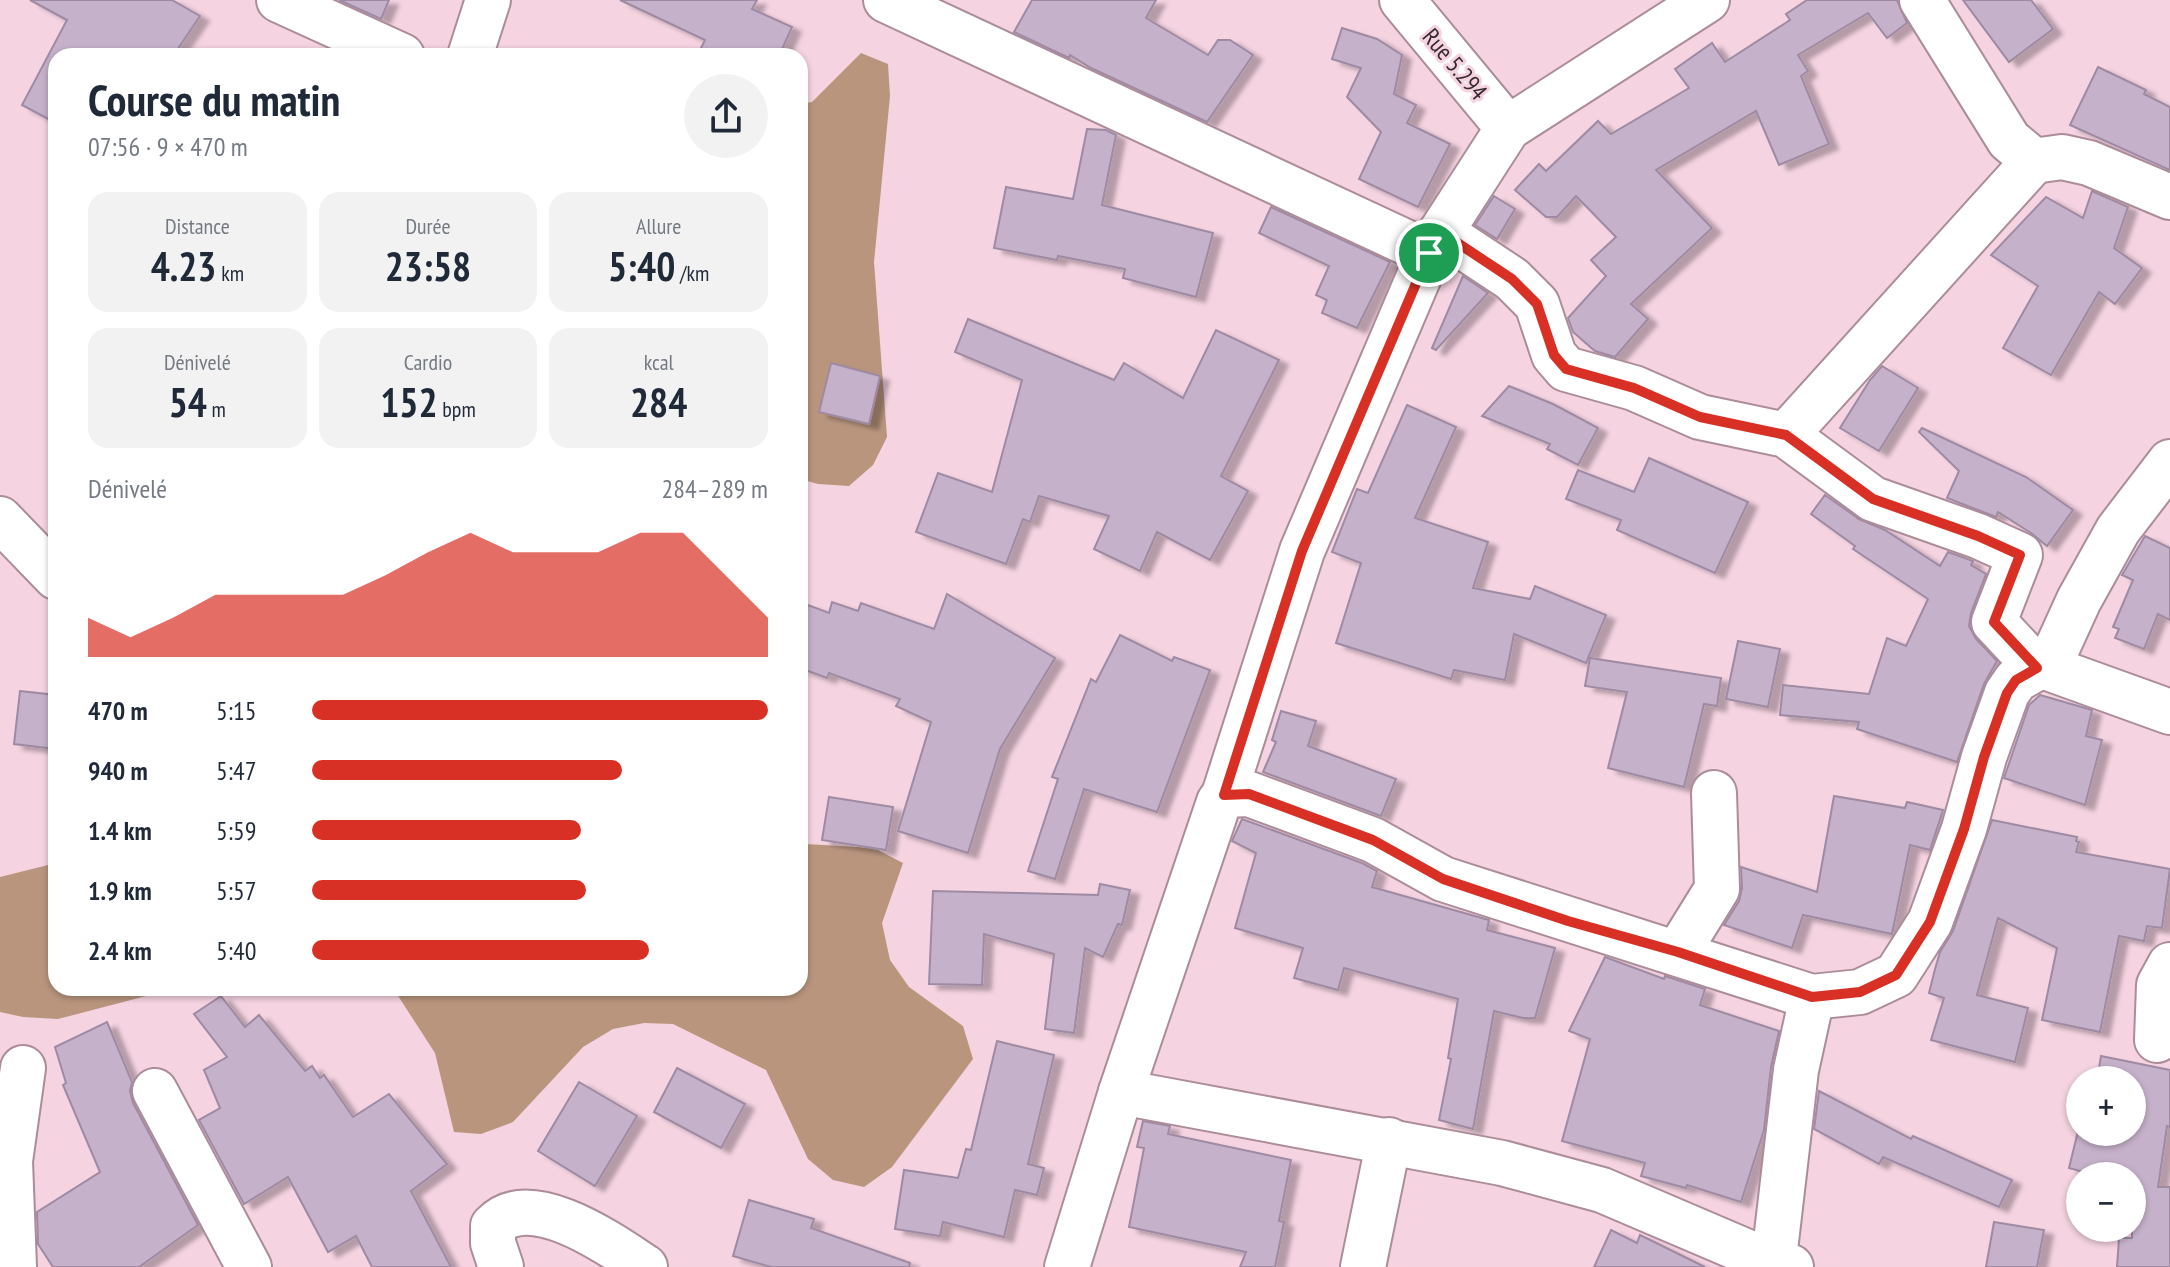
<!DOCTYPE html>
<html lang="fr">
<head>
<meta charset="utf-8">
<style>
	:root { --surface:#fff; --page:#f2f2f3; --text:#1f2937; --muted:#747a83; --accent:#d93025 }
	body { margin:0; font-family:"PT Sans Narrow",sans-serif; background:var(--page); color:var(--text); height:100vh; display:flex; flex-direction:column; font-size:30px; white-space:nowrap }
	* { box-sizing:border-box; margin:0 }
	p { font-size:26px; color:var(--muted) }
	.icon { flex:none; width:44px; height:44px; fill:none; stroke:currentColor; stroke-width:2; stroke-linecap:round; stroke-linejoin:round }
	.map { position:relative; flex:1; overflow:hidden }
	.details { position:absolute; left:48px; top:48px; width:760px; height:948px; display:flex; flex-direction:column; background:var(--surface); border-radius:24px; box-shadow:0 2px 6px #0004 }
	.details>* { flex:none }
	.controls { position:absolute; left:2066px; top:1066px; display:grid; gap:16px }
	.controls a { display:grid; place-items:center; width:80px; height:80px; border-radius:50%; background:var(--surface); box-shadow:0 2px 6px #0004; font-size:40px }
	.pin { position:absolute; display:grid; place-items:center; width:68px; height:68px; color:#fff; margin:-34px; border:4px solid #fff; border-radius:50%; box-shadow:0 2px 8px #0007 }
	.round { display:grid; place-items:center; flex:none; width:84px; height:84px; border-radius:42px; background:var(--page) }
	.headline { display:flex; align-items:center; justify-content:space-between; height:136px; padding:0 40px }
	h1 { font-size:44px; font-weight:600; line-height:60px }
	.metrics { display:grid; grid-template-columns:repeat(3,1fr); gap:12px; height:136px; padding:8px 40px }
	.metrics div { display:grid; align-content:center; border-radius:20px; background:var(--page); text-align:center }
	.metrics b { font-size:40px; font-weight:600 }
	.metrics small { font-size:22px; font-weight:400 }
	.metrics p { font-size:22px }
	.chart { height:224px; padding:16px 40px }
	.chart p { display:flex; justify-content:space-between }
	.chart svg { width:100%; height:144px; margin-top:8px; fill:var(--accent); opacity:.7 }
	ul { padding:0 40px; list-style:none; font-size:26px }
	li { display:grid; grid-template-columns:128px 96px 1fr; align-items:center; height:60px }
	li i { height:20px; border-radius:10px; background:var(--accent) }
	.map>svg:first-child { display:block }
	.forest { fill:#b9957e }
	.building { fill:#c6b1ca; stroke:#9e8aa2; stroke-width:2; filter:url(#shadow) }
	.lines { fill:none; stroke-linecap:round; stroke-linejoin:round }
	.minor-casing { stroke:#ac8c99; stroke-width:48 }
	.minor { stroke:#fff; stroke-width:44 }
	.route-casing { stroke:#fff; stroke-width:16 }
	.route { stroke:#d93025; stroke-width:10 }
	.labels { text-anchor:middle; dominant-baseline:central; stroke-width:6; stroke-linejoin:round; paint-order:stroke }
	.street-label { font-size:24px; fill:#36292f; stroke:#f5d3e1 }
</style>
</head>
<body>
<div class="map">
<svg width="2170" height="1267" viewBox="0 0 2170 1267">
	<defs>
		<filter id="shadow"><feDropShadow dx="9" dy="5" stdDeviation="2" flood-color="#0004"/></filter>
	</defs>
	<rect width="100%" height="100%" fill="#f5d3e1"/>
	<g class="forest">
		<polygon points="861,53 888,64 890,96 874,262 887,437 873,465 849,486 818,484 800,479 800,104 812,102"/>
		<polygon points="800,840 806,844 874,848 903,863 882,923 890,960 909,987 963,1026 973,1059 892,1167 864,1187 833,1180 808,1159 766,1070 673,1024 644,1023 613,1029 583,1047 513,1122 481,1134 454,1132 435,1053 393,988 800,988"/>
		<polygon points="56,863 56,988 177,988 58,1019 23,1017 0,1012 0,877"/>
	</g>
	<g class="building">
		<polygon points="30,0 172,0 200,16 173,56 56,56 56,123 22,105 67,20"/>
		<polygon points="339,0 389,0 381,19"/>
		<polygon points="620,0 757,0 752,9 792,27 779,56 697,56 705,40"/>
		<polygon points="1032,0 1156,0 1146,18 1208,55 1218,40 1230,40 1253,55 1207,122 1091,68 1070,55 1069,58 1014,32"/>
		<polygon points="1807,0 1897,0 1907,23 1887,38 1868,13 1798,55 1808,71 1801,76 1829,144 1779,165 1756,111 1656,170 1712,228 1631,304 1648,319 1615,357 1595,351 1573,332 1568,318 1606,276 1591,260 1616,237 1576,196 1557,217 1546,217 1515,190 1539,164 1546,171 1598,121 1611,134 1689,88 1675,69 1712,43 1725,62 1790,20 1786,14"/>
		<polygon points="1963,0 2031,0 2053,29 2009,62"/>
		<polygon points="1342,28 1377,39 1402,55 1394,94 1416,105 1407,123 1450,144 1418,207 1359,179 1381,132 1347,97 1361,68 1332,59"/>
		<polygon points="2098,67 2146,90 2144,94 2170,107 2170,170 2070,125"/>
		<polygon points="1087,129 1106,130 1116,135 1102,205 1213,233 1196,297 1123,278 1125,269 1058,256 1057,260 994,248 1006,187 1073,199"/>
		<polygon points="2092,191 2128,207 2114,248 2142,268 2115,304 2099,292 2051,375 2003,348 2038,286 1991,255 2046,197 2083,218"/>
		<polygon points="1494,196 1515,209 1497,239 1475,225"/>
		<polygon points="1271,207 1390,262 1357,328 1322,313 1327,300 1316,295 1329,266 1259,233"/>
		<polygon points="1463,276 1488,293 1436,350 1432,348"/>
		<polygon points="968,319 1114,380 1124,363 1183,398 1216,330 1279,360 1221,476 1248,491 1210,560 1157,532 1140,571 1094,549 1109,516 1039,496 1030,522 1023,519 1006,564 916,532 938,473 992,492 1022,380 955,352"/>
		<polygon points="831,363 880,376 869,424 819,412"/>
		<polygon points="1882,366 1918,388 1879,451 1840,428 1870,380"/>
		<polygon points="1509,386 1553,404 1598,428 1578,465 1547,449 1550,444 1482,416"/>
		<polygon points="1407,405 1456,427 1415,518 1488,542 1473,588 1530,599 1535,586 1606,615 1586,663 1514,634 1505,680 1454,670 1451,679 1336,643 1361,563 1332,552 1357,489 1368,493"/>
		<polygon points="1922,428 2026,477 2073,510 2047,546 2031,533 1998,512 1996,517 1947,498 1959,471 1919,432"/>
		<polygon points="1649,458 1748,502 1715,573 1617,530 1621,520 1566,499 1578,470 1634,492"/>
		<polygon points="1825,495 1859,519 1885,530 1940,566 1948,552 1973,561 1971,565 1986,574 1971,613 1969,626 1976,639 1997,661 1984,684 1957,762 1857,729 1859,722 1780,715 1783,685 1869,694 1887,638 1906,646 1928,599 1853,549 1855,546 1811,514"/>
		<polygon points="2145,536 2170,548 2170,620 2158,614 2144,649 2115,638 2119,629 2113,627 2133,580 2122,575"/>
		<polygon points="947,594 1055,658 1000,749 968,853 898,831 931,722 896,706 900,699 829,673 827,678 800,668 800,628 808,605 829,613 832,602 858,611 861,603 934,629"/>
		<polygon points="1120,635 1172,661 1174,657 1210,670 1157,812 1084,789 1055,879 1028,871 1058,779 1052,777 1091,679 1096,682"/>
		<polygon points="1738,641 1780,649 1768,707 1726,699"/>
		<polygon points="1590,658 1721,678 1717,706 1704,704 1684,787 1608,768 1627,692 1585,686"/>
		<polygon points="20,691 56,695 56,749 14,744"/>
		<polygon points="2040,695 2092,710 2086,736 2102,740 2085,805 2004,778 2029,705"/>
		<polygon points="1281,711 1316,721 1308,746 1396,779 1381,816 1263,772 1276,742 1272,740"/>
		<polygon points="1834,796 1905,808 1907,802 1943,810 1930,850 1910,845 1892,934 1803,915 1792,948 1724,925 1739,901 1742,888 1741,867 1817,892"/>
		<polygon points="829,797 893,807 886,850 822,840"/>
		<polygon points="1242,819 1362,863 1377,871 1372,887 1489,920 1487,930 1555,948 1535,1018 1523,1018 1494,1011 1473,1129 1439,1120 1451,1059 1448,1058 1458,999 1344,968 1338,990 1294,978 1303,948 1235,928 1256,853 1232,841"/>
		<polygon points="1992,820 2077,837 2076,841 2079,842 2076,852 2170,869 2162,928 2147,926 2144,941 2119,936 2100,1032 2042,1020 2057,948 1998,918 1977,995 2028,1008 2015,1062 1931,1040 1944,998 1929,993 1935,969 1940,952 1953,931"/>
		<polygon points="1100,884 1130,890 1122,925 1118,924 1103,957 1085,948 1074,1033 1045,1029 1054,954 984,934 982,985 929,984 933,891 1098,895"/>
		<polygon points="1605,957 1664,979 1665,976 1705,989 1700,1005 1779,1031 1771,1067 1764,1130 1741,1202 1687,1185 1686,1188 1641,1176 1645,1163 1562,1141 1590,1039 1569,1031"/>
		<polygon points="221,996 245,1027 259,1015 305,1071 312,1066 320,1078 324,1075 353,1117 389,1094 447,1164 411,1191 451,1267 372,1267 356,1236 328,1252 288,1177 244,1204 199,1120 220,1108 204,1070 227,1057 194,1014"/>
		<polygon points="107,1022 132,1082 130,1091 133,1103 198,1225 139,1267 53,1267 38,1244 37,1212 100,1172 63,1085 66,1083 55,1047"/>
		<polygon points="997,1041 1054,1055 1028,1164 1044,1168 1037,1195 1015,1190 1004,1237 943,1222 940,1236 895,1229 904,1170 958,1178 966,1149 971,1150"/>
		<polygon points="2101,1056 2170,1070 2170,1127 2167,1126 2158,1187 2170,1187 2170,1267 2117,1267 2119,1238 2132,1238 2132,1176 2099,1176 2069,1168 2079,1127 2080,1132 2132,1132 2132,1080 2097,1080"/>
		<polygon points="677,1068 745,1104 721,1148 654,1112"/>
		<polygon points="579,1082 637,1116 595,1186 538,1151"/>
		<polygon points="1819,1091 1911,1139 1913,1136 2012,1180 1999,1207 1883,1157 1879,1164 1814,1129"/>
		<polygon points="1143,1121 1170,1126 1168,1134 1291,1160 1279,1221 1284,1222 1275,1267 1240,1267 1246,1252 1129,1227 1144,1148 1137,1147"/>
		<polygon points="749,1200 814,1219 811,1228 910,1263 909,1267 771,1267 733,1256"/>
		<polygon points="1994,1222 2044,1230 2037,1267 1986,1267"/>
		<polygon points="1611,1230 1637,1243 1640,1235 1705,1267 1594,1267"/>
	</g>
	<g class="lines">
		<g class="minor-casing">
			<g id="minor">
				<polyline points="279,0 402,56"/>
				<polyline points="886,0 1429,253"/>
				<polyline points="1402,0 1508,128"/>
				<polyline points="1922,0 2009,140 2034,161 2062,157 2089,163 2170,197"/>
				<polyline points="470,56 488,0"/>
				<polyline points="1441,232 1512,279 1537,304 1554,355 1566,369 1634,388 1700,417 1786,435 1873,499 1978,536 2020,555 1994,622 2037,668"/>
				<polyline points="1786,435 2034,161"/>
				<polyline points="0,519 56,577"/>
				<polyline points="2048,668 2079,600 2118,530 2170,462"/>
				<polyline points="1224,795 1249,794 1373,840 1443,879 1812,997 1860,992 1896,975 1930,922 1964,829 1984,757 2007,693 2016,680 2037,668 2048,668 2170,712"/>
				<polyline points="1678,952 1717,889 1714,793"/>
				<polyline points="2157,1040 2159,985 2170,965"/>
				<polyline points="155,1091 249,1267"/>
				<polyline points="1121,1092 1502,1163 1602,1190 1773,1263 1791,1267"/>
				<polyline points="14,1267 10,1161 23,1068"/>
				<path d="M501 1267 493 1243V1226C530 1187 610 1244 645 1267"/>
				<polyline points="1067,1267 1121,1092 1219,802 1224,795 1302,551 1429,253 1441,232 1508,128 1707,0"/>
				<polyline points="1363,1267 1389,1140"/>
				<polyline points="1773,1267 1796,1070 1812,997"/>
			</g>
		</g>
		<use href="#minor" class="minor"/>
	</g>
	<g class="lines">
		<g class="route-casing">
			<polygon id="route" points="1441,232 1512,279 1537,304 1554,355 1566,369 1634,388 1700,417 1786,435 1873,499 1978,536 2020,555 1994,622 2037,668 2016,680 2007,693 1984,757 1964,829 1930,922 1896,975 1860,992 1812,997 1678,952 1568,921 1443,879 1373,840 1249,794 1224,795 1302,551 1429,253"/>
		</g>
		<use href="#route" class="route"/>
	</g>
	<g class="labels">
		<g class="street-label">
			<text transform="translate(1455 64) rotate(50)">Rue 5.294</text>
		</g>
	</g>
</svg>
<div class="controls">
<a>+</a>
<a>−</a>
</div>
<div class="pin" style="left:1429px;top:253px;background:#1e9e55"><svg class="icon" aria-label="arrive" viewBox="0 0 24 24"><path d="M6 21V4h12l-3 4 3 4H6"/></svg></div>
<section class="details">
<div class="headline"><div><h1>Course du matin</h1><p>07:56 · 9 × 470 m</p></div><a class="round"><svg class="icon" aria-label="share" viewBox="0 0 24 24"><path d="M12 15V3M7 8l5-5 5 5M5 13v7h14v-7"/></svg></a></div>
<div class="metrics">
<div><p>Distance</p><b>4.23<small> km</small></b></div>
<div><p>Durée</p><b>23:58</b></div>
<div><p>Allure</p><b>5:40<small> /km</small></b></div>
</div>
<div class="metrics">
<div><p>Dénivelé</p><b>54<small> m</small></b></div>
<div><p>Cardio</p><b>152<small> bpm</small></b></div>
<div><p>kcal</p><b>284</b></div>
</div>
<div class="chart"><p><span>Dénivelé</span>284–289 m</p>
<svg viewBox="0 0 160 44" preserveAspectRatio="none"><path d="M0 44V32L10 38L20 32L30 25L40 25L50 25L60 25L70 19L80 12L90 6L100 12L110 12L120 12L130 6L140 6L150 19L160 32V44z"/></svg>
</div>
<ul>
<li><b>470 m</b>5:15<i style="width:100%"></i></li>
<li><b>940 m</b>5:47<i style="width:68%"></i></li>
<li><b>1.4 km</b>5:59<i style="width:59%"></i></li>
<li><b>1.9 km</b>5:57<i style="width:60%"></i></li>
<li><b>2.4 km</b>5:40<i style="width:74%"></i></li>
</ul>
</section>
</div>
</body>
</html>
